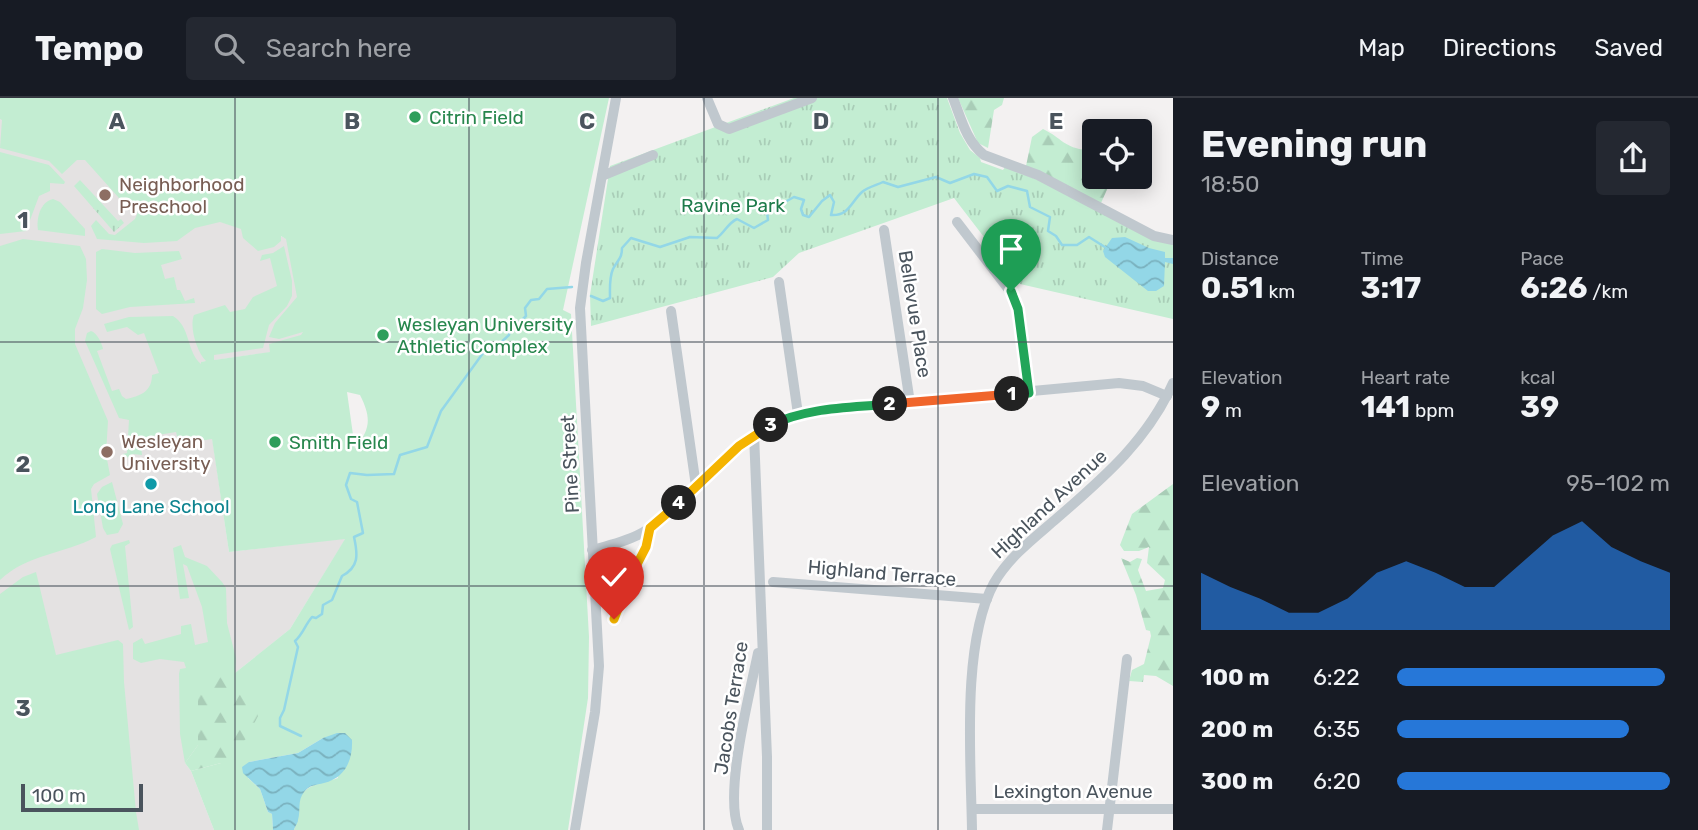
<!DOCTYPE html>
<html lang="en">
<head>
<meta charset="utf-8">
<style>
	:root { --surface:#171b24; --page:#242831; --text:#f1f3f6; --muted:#9ea1a6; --line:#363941; --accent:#2677d8 }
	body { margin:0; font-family:Rubik,sans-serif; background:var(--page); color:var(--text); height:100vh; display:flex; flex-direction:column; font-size:26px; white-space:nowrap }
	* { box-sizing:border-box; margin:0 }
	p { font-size:23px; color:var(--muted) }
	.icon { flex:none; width:38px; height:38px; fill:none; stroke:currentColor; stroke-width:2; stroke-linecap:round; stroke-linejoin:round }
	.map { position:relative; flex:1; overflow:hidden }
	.details { display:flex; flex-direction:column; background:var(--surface); width:525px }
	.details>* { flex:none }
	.controls { position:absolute; left:1082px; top:21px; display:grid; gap:14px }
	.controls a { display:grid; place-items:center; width:70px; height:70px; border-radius:7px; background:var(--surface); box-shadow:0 4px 18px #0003; font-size:35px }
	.scale { position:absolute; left:21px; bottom:18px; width:122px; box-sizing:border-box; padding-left:7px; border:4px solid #4a545d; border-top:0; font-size:19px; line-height:24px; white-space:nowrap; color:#4a545d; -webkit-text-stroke:5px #fff; paint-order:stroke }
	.pin { position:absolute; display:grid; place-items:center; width:60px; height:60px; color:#fff; margin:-72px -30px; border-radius:50% 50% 50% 0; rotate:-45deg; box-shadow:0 0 7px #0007 }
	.pin .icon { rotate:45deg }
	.km { position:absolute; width:35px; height:35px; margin:-18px; border-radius:50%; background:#222; color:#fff; font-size:19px; line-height:35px; text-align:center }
	.round { display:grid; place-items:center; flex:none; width:74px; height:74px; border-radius:7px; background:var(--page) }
	.headline { display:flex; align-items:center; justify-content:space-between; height:119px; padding:0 28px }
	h1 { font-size:38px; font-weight:700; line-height:52px }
	.metrics { display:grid; grid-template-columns:repeat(3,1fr); gap:10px; height:119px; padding:7px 28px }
	.metrics div { display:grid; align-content:center }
	.metrics b { font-size:30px; font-weight:700 }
	.metrics small { font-size:19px; font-weight:400 }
	.metrics p { font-size:19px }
	.chart { height:196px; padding:14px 28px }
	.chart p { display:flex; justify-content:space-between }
	.chart svg { width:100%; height:126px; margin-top:7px; fill:var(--accent); opacity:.7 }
	ul { padding:0 28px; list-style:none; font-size:23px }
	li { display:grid; grid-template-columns:112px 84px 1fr; align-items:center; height:52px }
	li i { height:18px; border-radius:9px; background:var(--accent) }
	header { display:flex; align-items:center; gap:42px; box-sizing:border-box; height:98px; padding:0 35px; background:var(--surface); border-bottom:2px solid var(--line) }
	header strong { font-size:33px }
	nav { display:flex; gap:38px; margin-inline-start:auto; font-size:24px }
	.search { width:490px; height:63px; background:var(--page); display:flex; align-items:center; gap:18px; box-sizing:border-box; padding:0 24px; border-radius:7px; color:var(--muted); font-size:26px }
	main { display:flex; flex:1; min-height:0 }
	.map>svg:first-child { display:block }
	.education { fill:#e4e2e2 }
	.grass { fill:#c3edd2; fill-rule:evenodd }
	.forest { fill:url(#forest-firs) }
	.park { fill:url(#park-tufts) }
	.water { fill:url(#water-waves) }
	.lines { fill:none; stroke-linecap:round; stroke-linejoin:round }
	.stream { stroke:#93d7e7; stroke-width:2.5 }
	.minor { stroke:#c0c8ce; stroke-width:10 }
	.split-1-casing { stroke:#fff; stroke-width:14 }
	.split-2-casing { stroke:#fff; stroke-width:14 }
	.split-3-casing { stroke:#fff; stroke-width:14 }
	.split-4-casing { stroke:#fff; stroke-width:14 }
	.split-5-casing { stroke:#fff; stroke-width:14 }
	.split-1 { stroke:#22a559; stroke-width:9 }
	.split-2 { stroke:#f0652b; stroke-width:9 }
	.split-3 { stroke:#22a559; stroke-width:9 }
	.split-4 { stroke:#f5b400; stroke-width:9 }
	.split-5 { stroke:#f5b400; stroke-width:9 }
	.grid { fill:none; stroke:#4a545d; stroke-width:2; stroke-opacity:0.55 }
	.leisure-dot { fill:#2e9e5b; stroke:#fff; stroke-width:2.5 }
	.education-dot { fill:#8d6e63; stroke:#fff; stroke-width:2.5 }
	.culture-dot { fill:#0f9aa8; stroke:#fff; stroke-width:2.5 }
	.labels { text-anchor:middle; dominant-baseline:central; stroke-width:5; stroke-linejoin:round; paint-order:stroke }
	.leisure-label { font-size:19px; fill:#27864d; stroke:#fff; text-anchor:start }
	.education-label { font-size:19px; fill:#785e54; stroke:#fff; text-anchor:start }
	.park-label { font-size:19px; fill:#1e7b4b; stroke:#fff }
	.street-label { font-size:19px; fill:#4a545d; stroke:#fff }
	.culture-label { font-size:19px; fill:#0d838f; stroke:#fff }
	.grid-label { font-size:23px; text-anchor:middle; font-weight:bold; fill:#4a545d; stroke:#fff; stroke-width:5; stroke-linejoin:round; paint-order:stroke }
</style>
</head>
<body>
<header>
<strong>Tempo</strong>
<div class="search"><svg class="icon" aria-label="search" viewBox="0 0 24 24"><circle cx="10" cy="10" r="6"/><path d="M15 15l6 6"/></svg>Search here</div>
<nav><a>Map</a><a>Directions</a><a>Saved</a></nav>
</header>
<main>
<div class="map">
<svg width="1173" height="732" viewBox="0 0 1173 732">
	<defs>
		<pattern id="forest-firs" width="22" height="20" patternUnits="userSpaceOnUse" patternTransform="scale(1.75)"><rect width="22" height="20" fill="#c3edd2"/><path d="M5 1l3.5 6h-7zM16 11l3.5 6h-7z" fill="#a9cdb7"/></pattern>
		<pattern id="park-tufts" width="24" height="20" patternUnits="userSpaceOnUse" patternTransform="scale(1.75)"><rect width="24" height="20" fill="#c3edd2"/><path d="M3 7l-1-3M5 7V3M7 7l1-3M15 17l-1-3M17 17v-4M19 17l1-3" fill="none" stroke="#a9cdb7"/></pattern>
		<pattern id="water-waves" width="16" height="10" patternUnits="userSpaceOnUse" patternTransform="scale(1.75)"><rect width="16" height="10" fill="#93d7e7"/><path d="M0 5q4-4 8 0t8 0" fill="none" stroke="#7ab1be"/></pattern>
	</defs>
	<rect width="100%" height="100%" fill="#f3f1f1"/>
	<polygon class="education" points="0,21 111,31 236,117 289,142 309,249 201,264 229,454 346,440 290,531 234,576 198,647 185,665 191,673 214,732 0,732"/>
	<g class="grass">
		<path d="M0 0H609L563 212 571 216 589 539 588 600 568 732H294C298 722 297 714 299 703 303 686 324 685 338 680L323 640 298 655 249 664 248 680 260 691 268 714 272 716 273 732H214L191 673 221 665 198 585V647L185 665 180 636 179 576 180 571 186 570 184 564 160 561 141 565 133 561V545L142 540 145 546 181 536V528L191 526 195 547 208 544 202 509 187 468 183 466 189 500 180 501 173 450 181 447 185 459 207 468 222 484 226 490 227 525 236 560 235 575 290 531 345 441 229 454 212 341 179 346 176 334 140 340 142 357 133 356 130 359 122 360 123 356 127 355 129 322 119 320 85 243 87 235 91 233C97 235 102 245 103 251L97 253 112 293 119 291 122 298 126 301C141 298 152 293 152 277L159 275 144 235 138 237 127 229 107 234 104 226 129 219 173 218C191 229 186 253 201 266V264L206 263C197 254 189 229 194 217L225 207 230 214 245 211 253 199 277 188 270 160 260 163 262 157 273 155 284 148 292 183V198L287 208 269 227 263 250 214 257V262L270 254 269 246 301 237 303 234 279 241 269 239 275 225 297 199 286 141 281 138V143L274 149 258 153 243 140 241 131 220 124 195 130 177 143 144 145 97 141 91 128 96 122 109 136 115 137 135 121 138 114 130 106 127 109 85 62H77L62 76 49 63 0 50 2 22 0 21ZM347 294 360 297C372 321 370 331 355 351Z"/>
		<polygon points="0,54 49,67 65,84 64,86 50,85 50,93 39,98 26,133 0,136"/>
		<path d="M53 101 60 104 85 131V138L38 132C36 121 40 104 53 101Z"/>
		<path d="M23 141 80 148 86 161 87 182 83 210 75 231V246L108 323 106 356 110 377 94 386 91 391 96 439C64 456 27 456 0 482V148Z"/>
		<polygon points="102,151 135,155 179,153 182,161 161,167 165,181 174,179 177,192 180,192 185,203 194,200 195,205 130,209 102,216 96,211 96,154"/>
		<polygon points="112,384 123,426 118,435 107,437 103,430 97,396 102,389"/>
		<polygon points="129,442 130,445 125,448 133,529 129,532 110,451 112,447"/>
		<polygon points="36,474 56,557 118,542 123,546 124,584 136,714 139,732 0,732 0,496 23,479"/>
	</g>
	<g class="forest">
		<polygon points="958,0 1004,0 1002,7 994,12 988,50 978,45"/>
		<path d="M1043 31C1062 40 1064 50 1087 52L1094 39V79H1110V85L1101 105 1026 68 1032 39Z"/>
		<polygon points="1173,386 1173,588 1156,578 1144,577 1143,584 1129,583 1132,572 1144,566 1151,538 1150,533 1146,532 1136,497 1121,460 1130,464 1137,460 1142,461 1138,472 1146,493 1163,490 1165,482 1147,465 1149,449 1139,453 1124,453 1120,447 1132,416"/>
		<polygon points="221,569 245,580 258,618 246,641 221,665 191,673 185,665 198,647 198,585 211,570"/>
	</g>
	<g class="park">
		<polygon points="794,0 947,0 960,35 970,52 980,60 981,64 1003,72 1005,69 1043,84 1173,145 1173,221 1020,186 954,100 799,155 773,179 591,228 590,197 610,68"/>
		<polygon points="80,82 118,123 121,121 124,125 114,134 74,88"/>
	</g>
	<g class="water">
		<polygon points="1125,139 1149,150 1165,154 1165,160 1173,160 1173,166 1165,164 1164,188 1156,193 1148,193 1105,159 1103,153 1112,140"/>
		<path d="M337 635H345L352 642C353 662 345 680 324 685 316 687 309 687 304 694 297 703 301 712 298 722 298 725 295 728 294 732H273L272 716 268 714 260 691 243 675 242 669 249 664 298 655 323 640Z"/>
	</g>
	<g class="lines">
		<g class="stream">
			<path d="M591 198 603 203 610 200C610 191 609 180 613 171 618 161 622 161 622 150L631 140 660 149 690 139 717 140C725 134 728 125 737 121L754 130 768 122 767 114 794 99 804 102 801 111 803 117 809 119 822 103 830 97 834 104 831 117C849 118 851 104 862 94 868 89 877 87 883 84L898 89 936 79 950 85 974 76 987 79 997 93 1008 88 1027 93 1030 109 1050 119 1048 133 1056 138 1062 147H1077L1089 139 1108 151"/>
			<path d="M301 638 280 628V620L284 612 298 549 295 543C303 536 305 527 312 519L316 520 322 516 323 507 332 502 342 478C359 469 358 457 354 439L363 435 357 404 351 401 346 387 350 375 367 377 394 376 400 357 427 349 441 313 486 251 496 249 509 237 510 225 513 222 519 225 526 218 525 210 531 202 539 201 547 191 572 189"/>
		</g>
		<g class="minor">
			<polyline points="707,0 718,26 729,31 812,0"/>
			<path d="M953 0C961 20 966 43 984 57L1038 77 1154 138 1173 142"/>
			<polyline points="602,78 653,57"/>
			<polyline points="957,124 1016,201 1029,295"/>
			<polyline points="884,132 910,305"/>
			<polyline points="779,184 798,316"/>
			<polyline points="671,213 696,388"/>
			<polyline points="754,336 767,659 767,732"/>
			<path d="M592 452C607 448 624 444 638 437 658 427 673 410 688 396 737 348 764 319 835 311L1119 285 1143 288 1167 298"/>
			<polyline points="773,484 987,501"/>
			<polyline points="614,521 631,478 645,450 650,430"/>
			<polyline points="972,711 1173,711"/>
			<polyline points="575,732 595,614 599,568 580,210 586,165 616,0"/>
			<path d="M739 732C723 697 750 595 758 555"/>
			<path d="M972 732C971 663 961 546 994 485 1009 459 1034 440 1056 421 1103 380 1147 343 1173 285"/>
			<polyline points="1107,732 1127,561"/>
		</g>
	</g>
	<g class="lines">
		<g class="split-1-casing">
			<polyline id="split-1" points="1011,193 1018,211 1029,295 1012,296"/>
		</g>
		<g class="split-2-casing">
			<polyline id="split-2" points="890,306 1012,296"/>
		</g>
		<g class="split-3-casing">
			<path id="split-3" d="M771 327C808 309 850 310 890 306"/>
		</g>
		<g class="split-4-casing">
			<polyline id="split-4" points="679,405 739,348 771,327"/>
		</g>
		<g class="split-5-casing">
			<polyline id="split-5" points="614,521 631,478 646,449 650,430 679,405"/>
		</g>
		<use href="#split-1" class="split-1"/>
		<use href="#split-2" class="split-2"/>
		<use href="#split-3" class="split-3"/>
		<use href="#split-4" class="split-4"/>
		<use href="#split-5" class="split-5"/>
	</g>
	<path class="grid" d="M235 0V732M469 0V732M704 0V732M938 0V732M0 244H1173M0 488H1173"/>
	<g class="leisure-dot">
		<circle cx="415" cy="19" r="7"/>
		<circle cx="383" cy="237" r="7"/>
		<circle cx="275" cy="344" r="7"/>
	</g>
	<g class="education-dot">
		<circle cx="105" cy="97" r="7"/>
		<circle cx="107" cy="354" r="7"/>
	</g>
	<circle class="culture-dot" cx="151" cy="386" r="7"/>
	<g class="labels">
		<g class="leisure-label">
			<text x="429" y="19">Citrin Field</text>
			<text x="397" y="226">Wesleyan University<tspan x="397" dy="22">Athletic Complex</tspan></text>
			<text x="289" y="344">Smith Field</text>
		</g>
		<g class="education-label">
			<text x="119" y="86">Neighborhood<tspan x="119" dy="22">Preschool</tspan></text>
			<text x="121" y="343">Wesleyan<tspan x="121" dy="22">University</tspan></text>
		</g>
		<g class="park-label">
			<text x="733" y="107">Ravine Park</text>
		</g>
		<g class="street-label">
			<text transform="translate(915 216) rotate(81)">Bellevue Place</text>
			<text transform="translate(570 366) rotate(-93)">Pine Street</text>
			<text transform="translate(1049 406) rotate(-43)">Highland Avenue</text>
			<text transform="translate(882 475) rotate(5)">Highland Terrace</text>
			<text transform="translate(731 610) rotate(-81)">Jacobs Terrace</text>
			<text x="1073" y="693">Lexington Avenue</text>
		</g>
		<g class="culture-label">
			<text x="151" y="408">Long Lane School</text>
		</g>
	</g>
	<g class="grid-label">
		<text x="117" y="31">A</text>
		<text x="352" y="31">B</text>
		<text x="587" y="31">C</text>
		<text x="821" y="31">D</text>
		<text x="1056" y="31">E</text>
		<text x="23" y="130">1</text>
		<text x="23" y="374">2</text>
		<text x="23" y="618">3</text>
	</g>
</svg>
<div class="controls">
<a><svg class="icon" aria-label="locate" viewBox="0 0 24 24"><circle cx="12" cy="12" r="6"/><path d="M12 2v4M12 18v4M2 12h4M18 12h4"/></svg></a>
</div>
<div class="scale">100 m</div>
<div class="pin" style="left:1011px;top:193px;background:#1e9e55"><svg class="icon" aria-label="arrive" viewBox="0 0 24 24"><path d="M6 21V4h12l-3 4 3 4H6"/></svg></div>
<div class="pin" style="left:614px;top:521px;background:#d93025"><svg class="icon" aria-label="check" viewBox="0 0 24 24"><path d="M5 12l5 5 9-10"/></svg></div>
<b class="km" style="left:1012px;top:296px">1</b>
<b class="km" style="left:890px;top:306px">2</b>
<b class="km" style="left:771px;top:327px">3</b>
<b class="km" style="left:679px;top:405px">4</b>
</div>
<section class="details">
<div class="headline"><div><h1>Evening run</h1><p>18:50</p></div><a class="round"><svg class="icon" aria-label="share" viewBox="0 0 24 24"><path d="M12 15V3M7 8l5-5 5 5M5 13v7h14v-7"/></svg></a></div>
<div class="metrics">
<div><p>Distance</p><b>0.51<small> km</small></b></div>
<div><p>Time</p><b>3:17</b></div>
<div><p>Pace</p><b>6:26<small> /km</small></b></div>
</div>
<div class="metrics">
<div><p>Elevation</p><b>9<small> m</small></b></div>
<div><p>Heart rate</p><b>141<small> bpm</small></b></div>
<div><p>kcal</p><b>39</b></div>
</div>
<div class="chart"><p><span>Elevation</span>95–102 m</p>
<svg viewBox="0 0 160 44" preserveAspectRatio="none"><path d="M0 44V24L10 29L20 33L30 38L40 38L50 33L60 24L70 20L80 24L90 29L100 29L110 20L120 11L130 6L140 15L150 20L160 24V44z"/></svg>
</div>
<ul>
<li><b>100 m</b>6:22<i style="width:98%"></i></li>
<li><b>200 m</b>6:35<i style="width:85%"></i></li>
<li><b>300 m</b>6:20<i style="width:100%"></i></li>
</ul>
</section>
</main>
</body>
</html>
